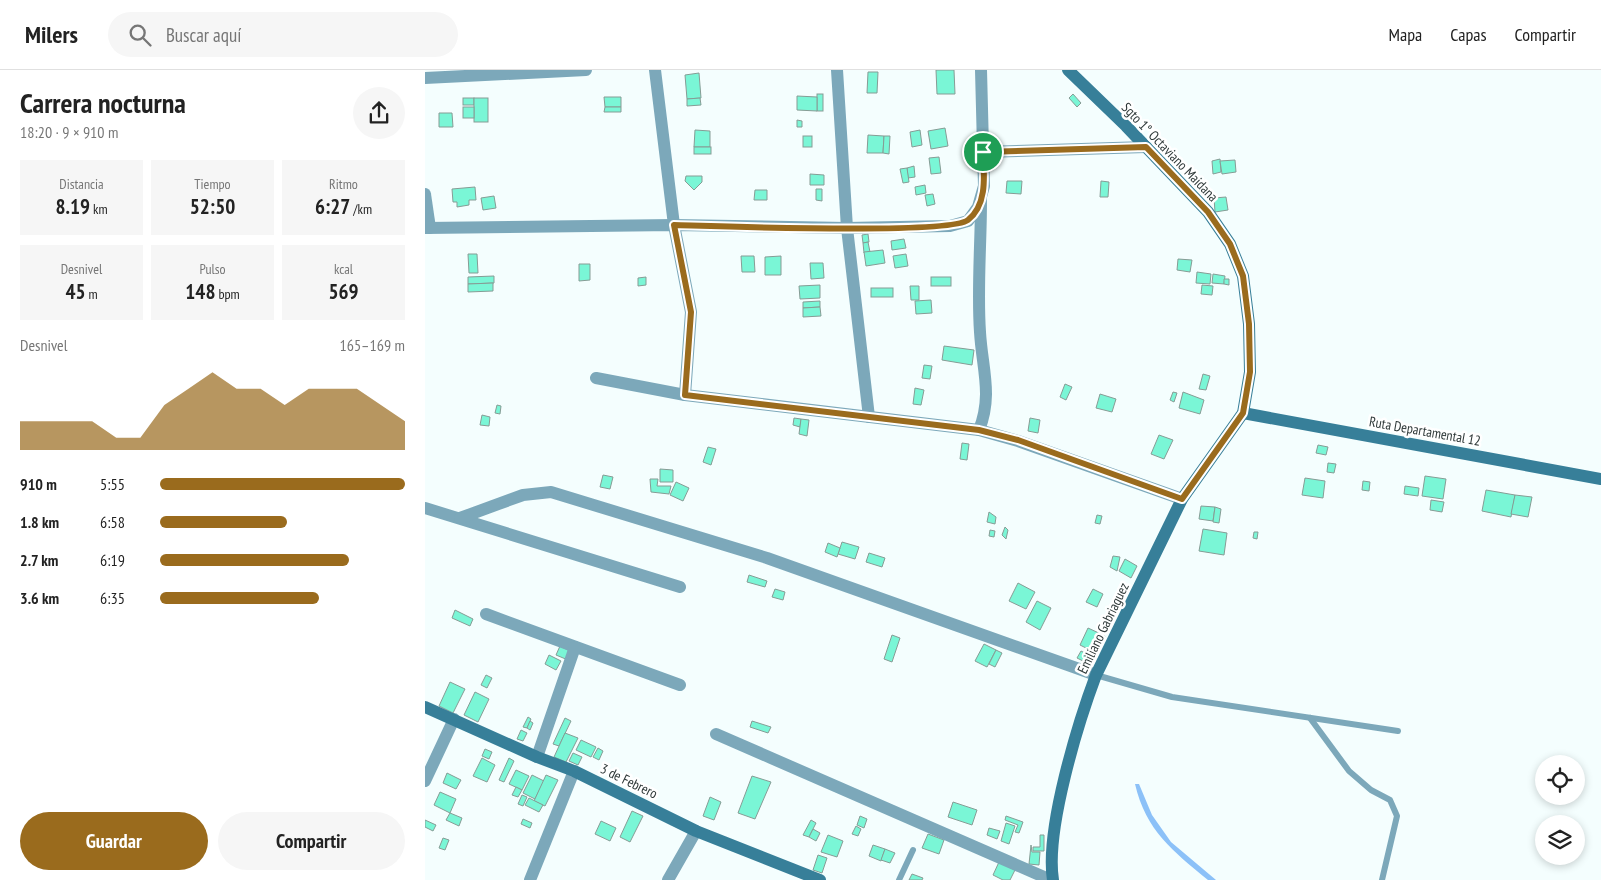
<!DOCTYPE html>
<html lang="es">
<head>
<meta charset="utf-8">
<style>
	:root { --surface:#fff; --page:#f6f6f6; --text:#222; --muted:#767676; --line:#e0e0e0; --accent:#9a6b1d }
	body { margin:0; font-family:"PT Sans Narrow",sans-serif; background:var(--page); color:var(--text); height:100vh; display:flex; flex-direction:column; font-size:19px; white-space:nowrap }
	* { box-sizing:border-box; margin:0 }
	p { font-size:16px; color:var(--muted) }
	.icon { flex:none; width:28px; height:28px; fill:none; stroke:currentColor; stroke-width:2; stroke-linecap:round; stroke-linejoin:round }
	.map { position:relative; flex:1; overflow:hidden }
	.panel { display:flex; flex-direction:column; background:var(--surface); width:425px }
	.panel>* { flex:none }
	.tools { position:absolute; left:1110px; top:685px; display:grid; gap:10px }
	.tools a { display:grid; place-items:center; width:50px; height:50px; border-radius:50%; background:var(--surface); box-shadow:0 2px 8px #0003; font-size:25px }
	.pin { position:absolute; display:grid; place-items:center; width:42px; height:42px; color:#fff; margin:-21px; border:2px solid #fff; border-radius:50%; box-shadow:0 1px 5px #0007 }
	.round { display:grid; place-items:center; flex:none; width:52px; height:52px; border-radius:26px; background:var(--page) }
	.headline { display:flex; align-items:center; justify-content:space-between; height:85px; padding:0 20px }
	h1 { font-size:28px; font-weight:700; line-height:38px }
	.stats { display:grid; grid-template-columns:repeat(3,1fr); gap:8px; height:85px; padding:5px 20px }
	.stats div { display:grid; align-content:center; border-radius:0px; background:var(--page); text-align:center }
	.stats b { font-size:21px; font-weight:700 }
	.stats small { font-size:14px; font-weight:400 }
	.stats p { font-size:14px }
	.chart { height:140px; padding:10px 20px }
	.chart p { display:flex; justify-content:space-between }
	.chart svg { width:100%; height:90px; margin-top:5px; fill:var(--accent); opacity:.7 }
	.cta { display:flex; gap:10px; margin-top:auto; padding:10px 20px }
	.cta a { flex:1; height:58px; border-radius:30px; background:var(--accent); color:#fff; font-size:20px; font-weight:700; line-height:58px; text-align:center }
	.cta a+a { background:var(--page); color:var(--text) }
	ul { padding:0 20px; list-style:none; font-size:16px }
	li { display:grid; grid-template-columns:80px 60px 1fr; align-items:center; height:38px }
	li i { height:12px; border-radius:6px; background:var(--accent) }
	header { display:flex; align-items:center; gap:30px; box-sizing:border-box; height:70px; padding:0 25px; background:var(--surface); border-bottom:1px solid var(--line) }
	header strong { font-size:24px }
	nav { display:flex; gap:28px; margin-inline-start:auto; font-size:18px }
	.search { width:350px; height:45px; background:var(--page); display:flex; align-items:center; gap:12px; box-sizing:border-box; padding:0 18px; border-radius:28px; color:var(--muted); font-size:19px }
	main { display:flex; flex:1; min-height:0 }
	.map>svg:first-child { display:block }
	.water { fill:#8cc1f8 }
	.building { fill:#7af6d6; stroke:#869c95 }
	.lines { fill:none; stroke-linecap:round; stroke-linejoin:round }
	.lane { stroke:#7ca8ba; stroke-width:6 }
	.street { stroke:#7ca8ba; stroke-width:12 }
	.secondary { stroke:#377f99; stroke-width:12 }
	.route-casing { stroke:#fff; stroke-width:10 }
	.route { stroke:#9a6b1d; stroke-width:6 }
	.labels { text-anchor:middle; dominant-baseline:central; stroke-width:5; stroke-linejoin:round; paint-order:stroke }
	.street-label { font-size:14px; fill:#2e3838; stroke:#fff }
</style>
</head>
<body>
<header>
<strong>Milers</strong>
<div class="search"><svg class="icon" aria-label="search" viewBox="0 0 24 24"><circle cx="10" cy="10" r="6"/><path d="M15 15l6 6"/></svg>Buscar aquí</div>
<nav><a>Mapa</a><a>Capas</a><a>Compartir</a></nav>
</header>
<main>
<section class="panel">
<div class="headline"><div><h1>Carrera nocturna</h1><p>18:20 · 9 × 910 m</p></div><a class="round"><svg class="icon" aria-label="share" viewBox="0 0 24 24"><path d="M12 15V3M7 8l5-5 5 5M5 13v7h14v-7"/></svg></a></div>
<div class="stats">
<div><p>Distancia</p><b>8.19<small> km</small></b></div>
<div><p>Tiempo</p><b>52:50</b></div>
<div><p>Ritmo</p><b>6:27<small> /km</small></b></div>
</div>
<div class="stats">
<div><p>Desnivel</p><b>45<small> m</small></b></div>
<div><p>Pulso</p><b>148<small> bpm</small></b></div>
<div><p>kcal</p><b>569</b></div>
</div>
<div class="chart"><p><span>Desnivel</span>165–169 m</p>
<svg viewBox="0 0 160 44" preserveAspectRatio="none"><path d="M0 44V30L10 30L20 30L30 30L40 38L50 38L60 22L70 14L80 6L90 14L100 14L110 22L120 14L130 14L140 14L150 22L160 30V44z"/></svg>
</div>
<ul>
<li><b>910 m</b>5:55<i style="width:100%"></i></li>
<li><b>1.8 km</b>6:58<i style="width:52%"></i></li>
<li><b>2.7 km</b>6:19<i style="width:77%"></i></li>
<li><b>3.6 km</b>6:35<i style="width:65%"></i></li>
</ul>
<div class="cta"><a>Guardar</a><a>Compartir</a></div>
</section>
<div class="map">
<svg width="1176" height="810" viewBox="0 0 1176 810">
	<rect width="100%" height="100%" fill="#f4fefe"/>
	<path class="water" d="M710 714H714L727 745 746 772 791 810H783C748 781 721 761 710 714Z"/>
	<g class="building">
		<polygon points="511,0 529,0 530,24 512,24"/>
		<polygon points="443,2 453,2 452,23 442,23"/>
		<polygon points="274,3 276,28 262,29 260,5"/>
		<rect x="392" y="24" width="6" height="17"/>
		<polygon points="648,24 656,33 652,37 644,28"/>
		<polygon points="372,26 392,27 392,41 372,40"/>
		<polygon points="179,27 196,27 196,37 180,37"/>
		<rect x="38" y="28" width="11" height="7"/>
		<rect x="49" y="28" width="14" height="24"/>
		<polygon points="275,28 276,35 262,36 262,29"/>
		<rect x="38" y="37" width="11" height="11"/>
		<polygon points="180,37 196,37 196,42 179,42"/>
		<polygon points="14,43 27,43 28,57 14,57"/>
		<polygon points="372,50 377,51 377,57 372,57"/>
		<polygon points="520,58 523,76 506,79 503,61"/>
		<polygon points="270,60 285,61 285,77 269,77"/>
		<polygon points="495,60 497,75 487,77 485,62"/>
		<polygon points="443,65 459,66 458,83 442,83"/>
		<rect x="378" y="66" width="9" height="11"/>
		<polygon points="459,66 465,66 464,84 458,83"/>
		<rect x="269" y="77" width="17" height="7"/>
		<polygon points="514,87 516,103 506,104 504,88"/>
		<polygon points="795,89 796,102 788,104 787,91"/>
		<polygon points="810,90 811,102 797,104 795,91"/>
		<polygon points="489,96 490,107 483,108 482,98"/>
		<polygon points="482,98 484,112 478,113 475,99"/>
		<polygon points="385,104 399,105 399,115 385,115"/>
		<polygon points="261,106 277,106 277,112 269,120 260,111"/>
		<polygon points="582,111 597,111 596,124 581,123"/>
		<polygon points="676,111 684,112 683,127 675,127"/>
		<polygon points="500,115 501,123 491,125 490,117"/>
		<polygon points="50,117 51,130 44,130 44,135 32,137 32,132 28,132 27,119"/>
		<polygon points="391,119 397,119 397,131 391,130"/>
		<polygon points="330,120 342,120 342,130 329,130"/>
		<polygon points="508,124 510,134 502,136 500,125"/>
		<polygon points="69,126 71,138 58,140 56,128"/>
		<polygon points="801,127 803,140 790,142 789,128"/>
		<polygon points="443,164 444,172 438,173 437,165"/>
		<polygon points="479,169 481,178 467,180 466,171"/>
		<polygon points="443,172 445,182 439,183 438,173"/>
		<polygon points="458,180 460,193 441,196 439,182"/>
		<polygon points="43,184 52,184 53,203 44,203"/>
		<polygon points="481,184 483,196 470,198 468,186"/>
		<polygon points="316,186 329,186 330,202 317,202"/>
		<polygon points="356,186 356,205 340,205 340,187"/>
		<polygon points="753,189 767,190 765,202 752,200"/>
		<polygon points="385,193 398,193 399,208 386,209"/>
		<polygon points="154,194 165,194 165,210 154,211"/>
		<polygon points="772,202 786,204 785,214 771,213"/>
		<polygon points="788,204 800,206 799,214 787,213"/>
		<polygon points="69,206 69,213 43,214 43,207"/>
		<polygon points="221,207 221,215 213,216 213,208"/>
		<rect x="506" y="207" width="20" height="9"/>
		<polygon points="799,209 804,209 804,215 799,214"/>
		<polygon points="68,213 68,221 43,222 43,214"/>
		<polygon points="395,215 395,228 375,229 374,216"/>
		<polygon points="777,215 788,216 787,225 776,224"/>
		<polygon points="485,216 494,216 494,230 486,230"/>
		<rect x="446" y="218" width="22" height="9"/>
		<polygon points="506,230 507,243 491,244 490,231"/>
		<polygon points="395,231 395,237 378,238 378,232"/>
		<polygon points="395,237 396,246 378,247 378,238"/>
		<polygon points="519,276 549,280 547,295 517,290"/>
		<polygon points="499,295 507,296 505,309 497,308"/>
		<polygon points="778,304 785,306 781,320 774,319"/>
		<polygon points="640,314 647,317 641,330 635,327"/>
		<polygon points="490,318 499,320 496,335 488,334"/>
		<polygon points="748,322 752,323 749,332 745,330"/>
		<polygon points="758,322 779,330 775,344 754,338"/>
		<polygon points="675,324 691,329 687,342 671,338"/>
		<polygon points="72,335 76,336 75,344 70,343"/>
		<polygon points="57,345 65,347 64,356 55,355"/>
		<polygon points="369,348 376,349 375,357 368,355"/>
		<polygon points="605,348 615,350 613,363 603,361"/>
		<polygon points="376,349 384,350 382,366 374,364"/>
		<polygon points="734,365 748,370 739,389 726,384"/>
		<polygon points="537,373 544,374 542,390 535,389"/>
		<polygon points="893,375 903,377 901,385 891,383"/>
		<polygon points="283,377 291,379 286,395 278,392"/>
		<polygon points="903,393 911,394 909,403 902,402"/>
		<polygon points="235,399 248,400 248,412 235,412"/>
		<polygon points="178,405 188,407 185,419 175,417"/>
		<polygon points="1000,406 1021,409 1018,429 997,426"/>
		<polygon points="880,408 900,411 898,428 877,425"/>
		<polygon points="225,409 233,409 232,416 246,416 244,424 226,422"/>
		<polygon points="938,411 945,412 944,421 937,420"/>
		<polygon points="251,412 264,418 258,431 245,425"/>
		<polygon points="980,416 994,418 993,426 979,424"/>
		<polygon points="1061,420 1090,425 1086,447 1057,441"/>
		<polygon points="1090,425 1107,427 1103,447 1086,444"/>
		<polygon points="1006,430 1019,432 1017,442 1005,440"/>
		<polygon points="776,436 790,437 788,451 774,449"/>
		<polygon points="790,437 796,439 794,453 788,452"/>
		<polygon points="564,442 571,447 570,454 562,452"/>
		<polygon points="672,445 677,446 675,454 670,453"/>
		<polygon points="580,457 583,460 581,469 577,465"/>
		<polygon points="778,459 802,463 799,485 774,481"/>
		<polygon points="565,460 570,461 569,467 564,466"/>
		<polygon points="829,462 833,462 832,469 828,468"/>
		<polygon points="417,472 434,477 430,489 413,484"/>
		<polygon points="403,473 415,478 412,487 400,482"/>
		<polygon points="444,483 460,488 457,497 441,492"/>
		<polygon points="688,486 695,487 692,501 685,497"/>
		<polygon points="700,489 712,496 706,508 694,501"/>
		<polygon points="324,505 342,511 340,517 322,512"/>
		<polygon points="593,513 610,522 601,539 584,531"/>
		<polygon points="350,519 360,522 358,530 347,527"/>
		<polygon points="668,519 678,524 672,537 661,532"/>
		<polygon points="612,531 626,538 615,560 601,552"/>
		<polygon points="30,540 48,549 45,556 27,548"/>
		<polygon points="663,558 676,564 667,581 655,575"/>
		<polygon points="676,564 680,566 673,579 669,577"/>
		<polygon points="467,565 475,568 467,592 459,589"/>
		<polygon points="559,574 571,580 562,597 550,591"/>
		<polygon points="135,576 147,582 143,590 131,585"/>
		<polygon points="571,580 577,583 570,597 564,594"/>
		<polygon points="656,581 664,585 660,592 652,588"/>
		<polygon points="124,585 136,591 131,600 120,594"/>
		<polygon points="61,605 67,608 62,618 56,615"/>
		<polygon points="25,612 40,619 28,643 14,636"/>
		<polygon points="50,622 64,629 53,652 39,645"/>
		<polygon points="103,647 106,649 102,658 98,657"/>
		<polygon points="140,648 146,651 134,676 128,674"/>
		<polygon points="105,651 108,653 105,660 102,658"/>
		<polygon points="327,651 346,657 343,663 325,657"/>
		<polygon points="96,660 102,663 98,671 92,669"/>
		<polygon points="140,663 153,668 141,692 129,687"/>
		<polygon points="156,670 171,677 166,687 151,680"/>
		<polygon points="173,678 178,681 174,690 168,687"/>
		<polygon points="60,679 67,682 64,689 57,686"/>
		<polygon points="148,683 157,687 153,695 144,691"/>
		<polygon points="57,688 70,695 62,712 48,706"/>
		<polygon points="84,688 89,691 79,712 74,710"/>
		<polygon points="91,700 104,706 97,720 84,714"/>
		<polygon points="22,703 36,710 31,719 18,713"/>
		<polygon points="107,705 119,711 110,729 98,723"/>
		<polygon points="121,705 133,710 120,736 109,731"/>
		<polygon points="327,706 346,712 330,749 313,743"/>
		<polygon points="91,717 97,720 93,727 87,725"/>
		<polygon points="15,722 31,729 25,743 9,735"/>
		<polygon points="97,725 102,727 98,736 93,734"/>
		<polygon points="285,727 296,732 289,750 278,746"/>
		<polygon points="104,728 118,735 114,742 100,735"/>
		<polygon points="528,732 552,740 547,755 523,747"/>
		<polygon points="207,741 218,746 205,772 195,767"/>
		<polygon points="25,743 37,748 34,756 21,750"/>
		<polygon points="435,746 442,749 439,758 432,755"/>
		<polygon points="581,746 598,752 594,763 590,762 593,755 580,750"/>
		<polygon points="98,749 107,753 105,758 96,754"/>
		<polygon points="0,750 11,755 8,761 0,757"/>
		<polygon points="386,750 391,753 384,767 378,765"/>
		<polygon points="176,751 191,758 185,771 170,764"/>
		<polygon points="581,753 590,756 584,774 576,771"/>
		<polygon points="431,756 436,759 433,766 427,764"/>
		<polygon points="564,758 575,761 572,769 562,765"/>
		<polygon points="388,759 395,763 391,771 384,767"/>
		<polygon points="503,764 519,770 514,784 497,778"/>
		<polygon points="403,765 418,771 412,787 396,782"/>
		<polygon points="615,765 619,765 619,781 608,781 608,777 615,777"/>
		<polygon points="18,768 24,770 20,780 14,778"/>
		<polygon points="448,775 460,779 456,791 444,786"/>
		<polygon points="606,775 607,782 615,782 614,795 604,794"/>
		<polygon points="460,779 470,783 465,793 456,790"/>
		<polygon points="393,785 402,788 397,803 388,800"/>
		<polygon points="574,792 590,800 585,810 578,810 568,805"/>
		<polygon points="487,804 498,808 497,810 484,810"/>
	</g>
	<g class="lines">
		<g class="lane">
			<polyline points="671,605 747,627 973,661"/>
			<polyline points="885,648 924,701 946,720 965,730 972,746 957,810"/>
			<polyline points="474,810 488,780"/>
		</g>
		<g class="street">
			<polyline points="230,0 249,155 266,242 260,325"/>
			<polyline points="412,0 422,158 444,347"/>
			<polyline points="0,8 161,0"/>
			<polyline points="558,82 721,77"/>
			<polyline points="0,124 5,158"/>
			<polyline points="0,158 249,155 422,158 525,156 543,151 553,137 559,116 556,0"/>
			<polyline points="171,308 260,325 554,360 593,371 757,429"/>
			<path d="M554 360C568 325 557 298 555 262 552 219 556 174 556 131"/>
			<polyline points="0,438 255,517"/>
			<polyline points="35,448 98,425 126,422 342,488 671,605"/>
			<polyline points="61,544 255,615"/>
			<polyline points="291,664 626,810"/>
			<polyline points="112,687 150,577"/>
			<polyline points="0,711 29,649"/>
			<polyline points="105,810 149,701"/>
			<polyline points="243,810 271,761"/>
		</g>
		<g class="secondary">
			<polyline points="818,343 1176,409"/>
			<polyline points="0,637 112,687 149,701 271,761 395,810"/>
			<path d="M628 810C620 760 653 653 671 605L757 429 818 343 825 302 824 254 818 206 805 174 783 142 701 56 643 0"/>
		</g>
	</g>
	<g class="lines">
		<g class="route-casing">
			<path id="route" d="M721 77 783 142 805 174 818 206 824 254 825 302 818 343 757 429 593 370 554 360 260 325 266 242 249 155C288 156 524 165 543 150 563 134 559 104 558 82Z"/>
		</g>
		<use href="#route" class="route"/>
	</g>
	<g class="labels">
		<g class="street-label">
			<text transform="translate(745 82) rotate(46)">Sgto 1° Octaviano Maidana</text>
			<text transform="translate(1000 361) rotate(10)">Ruta Departamental 12</text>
			<text transform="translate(678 558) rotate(-64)">Emiliano Gabriaguez</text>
			<text transform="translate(204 711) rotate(26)">3 de Febrero</text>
		</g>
	</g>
</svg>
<div class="tools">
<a><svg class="icon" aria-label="locate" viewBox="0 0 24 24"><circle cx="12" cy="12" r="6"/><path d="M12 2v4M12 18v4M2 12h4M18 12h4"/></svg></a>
<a><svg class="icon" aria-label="layers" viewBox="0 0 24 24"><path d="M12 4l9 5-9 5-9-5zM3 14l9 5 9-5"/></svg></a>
</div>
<div class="pin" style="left:558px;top:82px;background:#1e9e55"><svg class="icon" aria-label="arrive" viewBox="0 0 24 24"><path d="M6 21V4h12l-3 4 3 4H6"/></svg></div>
</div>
</main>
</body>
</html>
